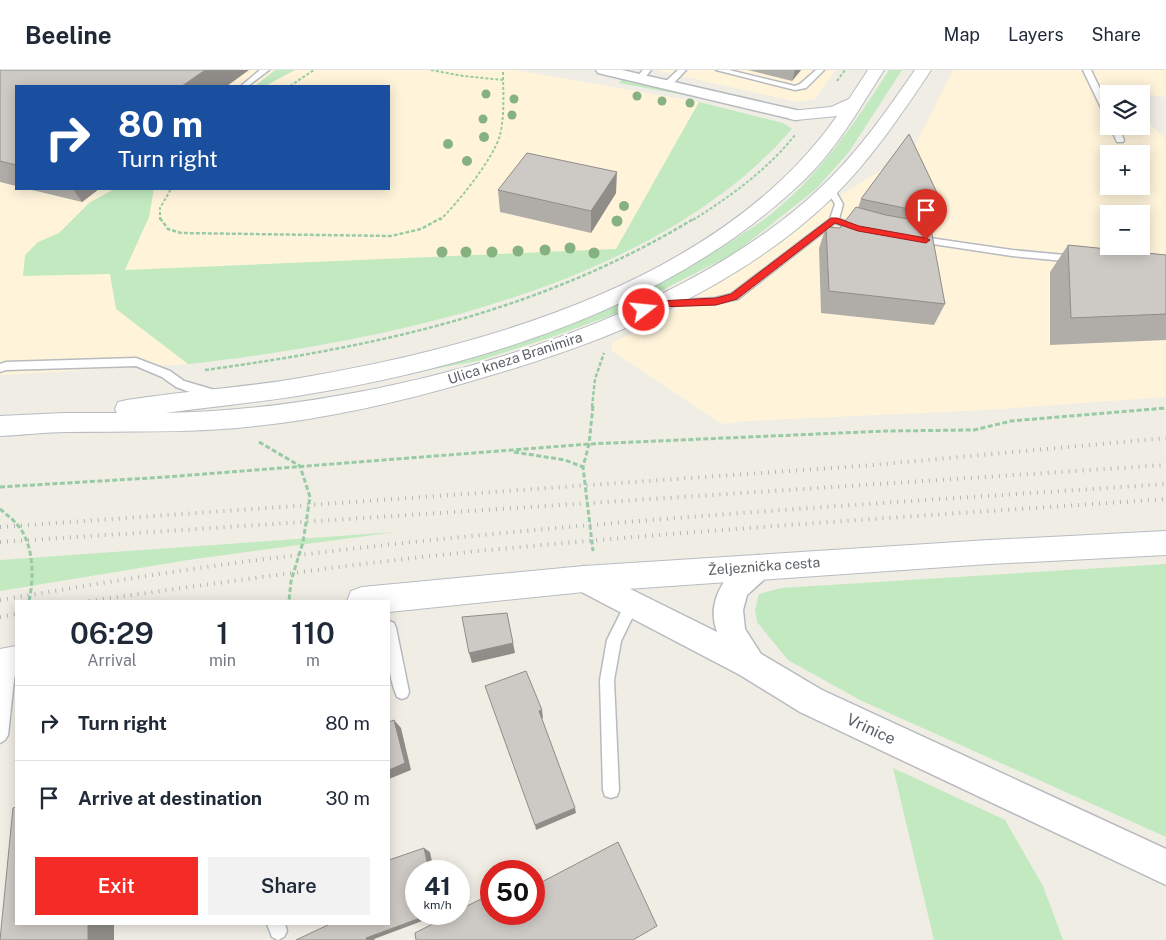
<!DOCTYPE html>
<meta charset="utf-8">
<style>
body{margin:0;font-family:"Public Sans",sans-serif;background:#f2f2f3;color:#1f2937;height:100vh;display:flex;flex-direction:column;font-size:19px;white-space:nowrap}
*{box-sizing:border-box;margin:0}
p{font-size:16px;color:#747a83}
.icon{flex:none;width:28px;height:28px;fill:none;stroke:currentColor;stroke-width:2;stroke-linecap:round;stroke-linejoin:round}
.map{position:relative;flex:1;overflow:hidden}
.sheet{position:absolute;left:15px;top:530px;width:375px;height:325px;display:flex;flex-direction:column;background:#fff;border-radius:0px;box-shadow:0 2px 12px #0003}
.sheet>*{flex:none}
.hud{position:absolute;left:15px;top:15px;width:375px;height:105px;border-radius:0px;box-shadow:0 2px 12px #0003;background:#1a4fa0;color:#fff;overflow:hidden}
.buttons{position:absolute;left:1100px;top:15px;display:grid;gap:10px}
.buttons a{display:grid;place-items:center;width:50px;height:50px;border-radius:0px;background:#fff;box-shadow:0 2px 12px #0003;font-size:25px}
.speed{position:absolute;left:405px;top:790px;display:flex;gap:10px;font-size:25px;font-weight:700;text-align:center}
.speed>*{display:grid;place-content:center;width:65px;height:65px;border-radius:50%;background:#fff;box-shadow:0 2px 12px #0003;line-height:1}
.speed small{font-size:12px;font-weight:400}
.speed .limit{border:8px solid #d22;background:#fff;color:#111}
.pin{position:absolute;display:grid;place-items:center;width:42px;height:42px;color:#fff;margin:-51px -21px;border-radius:50% 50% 50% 0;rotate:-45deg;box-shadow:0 0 5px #0007}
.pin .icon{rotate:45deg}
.me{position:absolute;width:55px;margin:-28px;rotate:74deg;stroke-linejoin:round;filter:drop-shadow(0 0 4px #0008)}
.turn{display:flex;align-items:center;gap:18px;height:105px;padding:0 20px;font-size:22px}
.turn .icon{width:65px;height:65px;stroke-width:2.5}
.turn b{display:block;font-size:35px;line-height:42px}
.eta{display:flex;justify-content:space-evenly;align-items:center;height:85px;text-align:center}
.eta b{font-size:30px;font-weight:600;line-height:35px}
.action{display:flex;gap:10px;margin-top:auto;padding:10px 20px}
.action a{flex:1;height:58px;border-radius:0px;background:#f42b27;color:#fff;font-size:20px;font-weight:600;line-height:58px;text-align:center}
.action a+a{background:#f2f2f3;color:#1f2937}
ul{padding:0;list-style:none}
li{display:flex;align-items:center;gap:15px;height:75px;padding:0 20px;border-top:1px solid #e0e1e3}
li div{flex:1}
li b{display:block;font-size:19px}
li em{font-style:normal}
header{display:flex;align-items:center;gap:30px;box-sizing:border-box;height:70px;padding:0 25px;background:#fff;border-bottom:1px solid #e0e1e3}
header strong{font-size:24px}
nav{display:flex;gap:28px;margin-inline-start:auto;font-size:18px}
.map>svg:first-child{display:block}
.commercial{fill:#fff4da;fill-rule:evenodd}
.green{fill:#c2e9c0}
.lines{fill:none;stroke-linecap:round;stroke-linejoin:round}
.lane-casing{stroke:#b7bbbf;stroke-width:3}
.street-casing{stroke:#b7bbbf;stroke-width:3}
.secondary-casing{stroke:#b8bcc1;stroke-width:2}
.path-far2{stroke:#98cba4;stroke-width:2;stroke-dasharray:3 2;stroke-linecap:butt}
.path-far1{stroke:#98cba4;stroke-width:2.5;stroke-dasharray:4 2;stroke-linecap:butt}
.path{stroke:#98cba4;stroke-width:3;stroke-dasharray:5 2.5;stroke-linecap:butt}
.lane{fill:#fff;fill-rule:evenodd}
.street{fill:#fff;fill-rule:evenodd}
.secondary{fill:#fff;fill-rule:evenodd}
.rail{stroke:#b4b5b6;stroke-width:4;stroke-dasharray:1 6;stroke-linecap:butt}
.tree{fill:#86b281}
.wall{fill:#b0ada9}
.shaded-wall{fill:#908d89}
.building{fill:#cdc9c4;stroke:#908d89}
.route{fill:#f42b27;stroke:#9f1c19}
.labels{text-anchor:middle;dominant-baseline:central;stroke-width:4.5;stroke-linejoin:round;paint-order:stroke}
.street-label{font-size:14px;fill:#5c6166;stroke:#fff}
.near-street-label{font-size:16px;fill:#5c6166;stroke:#fff}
</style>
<header>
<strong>Beeline</strong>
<nav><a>Map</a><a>Layers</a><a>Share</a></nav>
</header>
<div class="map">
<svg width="1166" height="870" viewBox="0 0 1166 870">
<rect width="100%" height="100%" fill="#f0ede5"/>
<!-- commercial -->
<g class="commercial">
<path d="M 0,0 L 516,0 L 699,32 L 616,179 L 428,189 L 159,271 L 188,294 L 0,305 ZM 16,16 L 389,16 L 389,119 L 16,119 Z"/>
<polygon points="655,0 836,0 815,29 798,32"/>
<path d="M 953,0 L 1166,0 L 1166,27 L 1113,20 L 1116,24 L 1109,24 L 1109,56 L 1141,56 L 1141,46 L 1166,69 L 1166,327 L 986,340 L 746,351 L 722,354 L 611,280 L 613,272 L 647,257 L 755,190 L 784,170 L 829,133 L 913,80 ZM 1109,84 L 1141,84 L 1141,116 L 1109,116 ZM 1109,144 L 1141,144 L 1141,176 L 1109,176 Z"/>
</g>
<!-- green -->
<g class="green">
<polygon points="275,0 295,0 265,16 255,16"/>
<path d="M 889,0 L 902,0 L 849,82 L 816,119 L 735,183 L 615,244 L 546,269 L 478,291 L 422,301 C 528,269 634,234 728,173 C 741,165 754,157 766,148 C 817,109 855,53 889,0 Z"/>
<polygon points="623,8 736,35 747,39 705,29 619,13"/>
<path d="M 699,32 L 783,53 L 792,59 C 655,217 387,272 188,294 L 116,239 L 110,204 L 23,206 L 25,185 L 38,172 L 59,163 L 89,133 L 114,119 L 154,119 L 149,147 L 125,200 L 616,179 Z"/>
<polygon points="396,462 188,490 0,521 0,490"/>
<polygon points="1166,494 1166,767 860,630 788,590 757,552 755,540 759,524 781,518"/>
<polygon points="893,698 1005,750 1043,816 1063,870 934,870"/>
</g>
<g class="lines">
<!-- lane casing -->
<g class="lane-casing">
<g id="lane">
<polygon points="260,0 269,0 248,16 241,16"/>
<polygon points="643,0 651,0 643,10 637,10 636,8"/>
<polygon points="678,0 686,0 671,16 665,16 665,12"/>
<polygon points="716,0 729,0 795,16 800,14 816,0 824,0 806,18 795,20"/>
<polygon points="1083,0 1091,0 1109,38 1109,48 1105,46"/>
<polygon points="1110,56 1118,56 1124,70 1123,72 1117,72"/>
<polygon points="830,116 833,117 843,134 839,149 863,157 863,161 857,161 835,153 738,229 715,234 659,236 659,232 663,231 715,228 731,224 830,149 835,134 826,119"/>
<polygon points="916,166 1012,180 1075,186 1080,189 1075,192 1012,186 913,171 911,169"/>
<polygon points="136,288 170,301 184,311 218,321 220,324 214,328 198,325 176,317 162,307 136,296 6,300 0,302 0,294 6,292"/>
<polygon points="632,528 637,530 639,534 621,571 614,610 619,720 617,726 611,728 605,726 603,720 600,610 607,570 627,530"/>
<path d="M 389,551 L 394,553 L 396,558 L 409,622 L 407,627 L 402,629 L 397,627 C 387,604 387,576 389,551 Z"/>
<polygon points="9,585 14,587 16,592 8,665 5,670 0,673 0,606 4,587"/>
<polygon points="267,854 285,854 287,861 284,867 278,870 272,867"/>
</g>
</g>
<!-- street casing -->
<g class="street-casing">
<g id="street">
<polygon points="596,0 622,0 796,40 802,42 804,45 802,48 796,50 598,3"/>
<path d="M 758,485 L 768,488 L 772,497 L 768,506 L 747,525 L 743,540 L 745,559 L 761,584 L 822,620 L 1166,779 L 1166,815 L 800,642 L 740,605 L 574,518 L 570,509 L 574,500 L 584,496 L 717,562 C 705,530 728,496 758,485 Z"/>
</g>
</g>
<!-- secondary casing -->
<g class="secondary-casing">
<g id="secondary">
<path d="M 868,0 L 884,0 C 859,39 835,82 800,114 C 666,240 475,297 297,326 C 253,333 209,337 165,343 C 369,340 666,262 818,120 C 856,85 886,42 915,0 L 931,0 C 901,45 870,91 831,129 C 732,224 598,275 468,312 C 393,334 315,351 237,358 C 180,363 125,361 68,362 C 45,362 23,365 0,366 L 0,346 L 64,343 L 117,343 L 115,339 L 118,332 L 127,330 C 184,321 242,318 300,308 C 488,276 722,210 837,46 L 796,50 L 790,49 L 788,45 L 790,41 L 831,37 L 849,29 Z"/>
<polygon points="1166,461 1166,485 989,494 584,522 389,542 389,531 347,531 351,521 362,517 584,496 989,470"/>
<polygon points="16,576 16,606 0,609 0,579"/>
</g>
</g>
<!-- path-far2 -->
<g class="path-far2">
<polyline points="431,0 463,6 503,10"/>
<polyline points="837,11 845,0"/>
<polyline points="290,16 314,0"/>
<polyline points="160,150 160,138 171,119"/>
<path d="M 440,150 C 457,134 494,88 500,65 C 505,44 503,22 503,0"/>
<path d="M 693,150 C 731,126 767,100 795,65"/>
</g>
<!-- path-far1 -->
<g class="path-far1">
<polyline points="160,148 168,159 181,163 391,166 421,159 441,148"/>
<path d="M 205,300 C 380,276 542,241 695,148"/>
<polyline points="592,337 595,309 604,283"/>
</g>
<!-- path -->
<g class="path">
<polyline points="593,336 589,374 583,397 593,481"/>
<polyline points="259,372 300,396 310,427 303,472 291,511 289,531"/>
<polyline points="514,382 565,390 583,397"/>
<polyline points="0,417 166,407 589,374 886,361 974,360 1011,351 1166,338"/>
<path d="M 0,439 C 7,445 15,451 20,458 C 34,478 34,508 29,531"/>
</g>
<!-- lane -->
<use href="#lane" class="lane"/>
<!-- street -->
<use href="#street" class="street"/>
<!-- secondary -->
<use href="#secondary" class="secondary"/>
<!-- rail -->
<g class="rail">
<polyline points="0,457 873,395 1166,368"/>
<polyline points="0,472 1166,395"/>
<path d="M 0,530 C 97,514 194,497 291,486 C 582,450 874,434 1166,414"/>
<path d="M 89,531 C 233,511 376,490 521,477 C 735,457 951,444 1166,429"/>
<polyline points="0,547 16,544"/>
</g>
</g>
<!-- trees -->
<g class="tree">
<circle cx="486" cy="24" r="4.5"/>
<circle cx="637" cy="26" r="4.5"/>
<circle cx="514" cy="29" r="4.5"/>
<circle cx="662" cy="31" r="4.5"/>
<circle cx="690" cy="33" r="4.5"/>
<circle cx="512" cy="45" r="4.5"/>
<circle cx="483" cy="49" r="4.5"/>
<circle cx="484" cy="67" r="5"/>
<circle cx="448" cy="74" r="5"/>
<circle cx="467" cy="91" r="5"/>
<circle cx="624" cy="136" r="5"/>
<circle cx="617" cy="151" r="5.5"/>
<circle cx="570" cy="178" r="5.5"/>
<circle cx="545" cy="180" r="5.5"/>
<circle cx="518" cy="181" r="5.5"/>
<circle cx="442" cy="182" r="5.5"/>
<circle cx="466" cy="182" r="5.5"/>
<circle cx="492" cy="182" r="5.5"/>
<circle cx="594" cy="183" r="5.5"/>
</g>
<!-- wall -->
<g class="wall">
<polygon points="0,0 16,16 16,116 0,112"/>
<polygon points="748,0 801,0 792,11"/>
<polygon points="909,64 940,129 930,150 925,150 924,152 945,234 934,255 821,243 819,178 826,157 840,158 858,138 861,129"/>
<polygon points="28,119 99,119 82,132"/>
<polygon points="498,120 616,123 591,163 500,142"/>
<polygon points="1068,175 1166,185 1166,270 1050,275 1050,202"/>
</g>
<!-- shaded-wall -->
<g class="shaded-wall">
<polygon points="205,0 249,0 227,16 182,16"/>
<polygon points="795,0 801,0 792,11"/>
<polygon points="617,102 616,123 591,163 591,141"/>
<polygon points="73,119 99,119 82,132"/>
<polygon points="507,543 515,583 472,593 469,583"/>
<polygon points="542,640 543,648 540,650 539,641"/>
<polygon points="394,650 401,658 411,700 389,709 389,700"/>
<polygon points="575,738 576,743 536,760 535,755"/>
<polygon points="424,778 430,782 434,801 429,801"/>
<polygon points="431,844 441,844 374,869 375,870 367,870 366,868"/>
<rect x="88" y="854" width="26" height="16"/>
</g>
<!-- building -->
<g class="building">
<polygon points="0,0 205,0 182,16 16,16 16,95 0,91"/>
<polygon points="909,64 940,129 925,127 928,143 861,129"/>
<polygon points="527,83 617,102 591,141 498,120"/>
<polygon points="856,137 886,145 930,153 945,234 829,221 826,157 840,158"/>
<polygon points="1068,175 1166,185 1166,244 1071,248"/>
<polygon points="507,543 513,573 469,583 462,547"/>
<polygon points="526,601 542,640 539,641 575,738 535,755 485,616"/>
<polygon points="394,650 405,693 389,700 389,652"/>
<polygon points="16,737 16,854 88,854 88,870 0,870 13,738"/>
<polygon points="618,772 657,856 633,870 416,870 415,863 452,844 459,844 459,840 491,824 491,844 534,844 534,804 538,814"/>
<polygon points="424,778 429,801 416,801 416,844 431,844 366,868 367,870 296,870 330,854 389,854 389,790"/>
</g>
<!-- route -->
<polygon class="route" points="831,148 837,148 859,156 926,168 930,170 926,173 858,161 835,153 737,229 716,235 659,237 644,243 639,240 658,231 716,228 731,224"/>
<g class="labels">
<!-- street labels -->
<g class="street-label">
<text transform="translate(515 288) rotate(-18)">Ulica kneza Branimira</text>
<text transform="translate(764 496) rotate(-4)">Željeznička cesta</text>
</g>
<!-- near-street labels -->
<g class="near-street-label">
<text transform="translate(871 659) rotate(25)">Vrinice</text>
</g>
</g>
</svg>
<div class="buttons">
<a><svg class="icon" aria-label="layers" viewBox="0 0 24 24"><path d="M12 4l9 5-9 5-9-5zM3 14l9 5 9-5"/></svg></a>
<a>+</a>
<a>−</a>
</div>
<div class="speed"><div>41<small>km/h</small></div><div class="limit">50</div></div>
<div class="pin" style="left:926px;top:170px;background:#d93025"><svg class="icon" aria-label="arrive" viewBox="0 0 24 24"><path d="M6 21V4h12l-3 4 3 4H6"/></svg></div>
<svg class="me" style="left:644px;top:240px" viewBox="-20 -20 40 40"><circle r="17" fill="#f42b27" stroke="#fff" stroke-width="3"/><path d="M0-11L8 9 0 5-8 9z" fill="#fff"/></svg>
<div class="hud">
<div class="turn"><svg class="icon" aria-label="right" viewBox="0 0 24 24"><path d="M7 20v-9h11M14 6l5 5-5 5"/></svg><div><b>80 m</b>Turn right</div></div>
</div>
<section class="sheet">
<div class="eta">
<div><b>06:29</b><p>Arrival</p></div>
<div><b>1</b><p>min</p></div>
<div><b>110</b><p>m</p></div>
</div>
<ul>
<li><svg class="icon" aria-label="right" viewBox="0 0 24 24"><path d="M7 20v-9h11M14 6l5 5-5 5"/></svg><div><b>Turn right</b></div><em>80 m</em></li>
<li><svg class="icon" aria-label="arrive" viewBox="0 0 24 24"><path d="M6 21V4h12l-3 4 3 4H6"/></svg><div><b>Arrive at destination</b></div><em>30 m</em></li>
</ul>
<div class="action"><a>Exit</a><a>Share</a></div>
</section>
</div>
